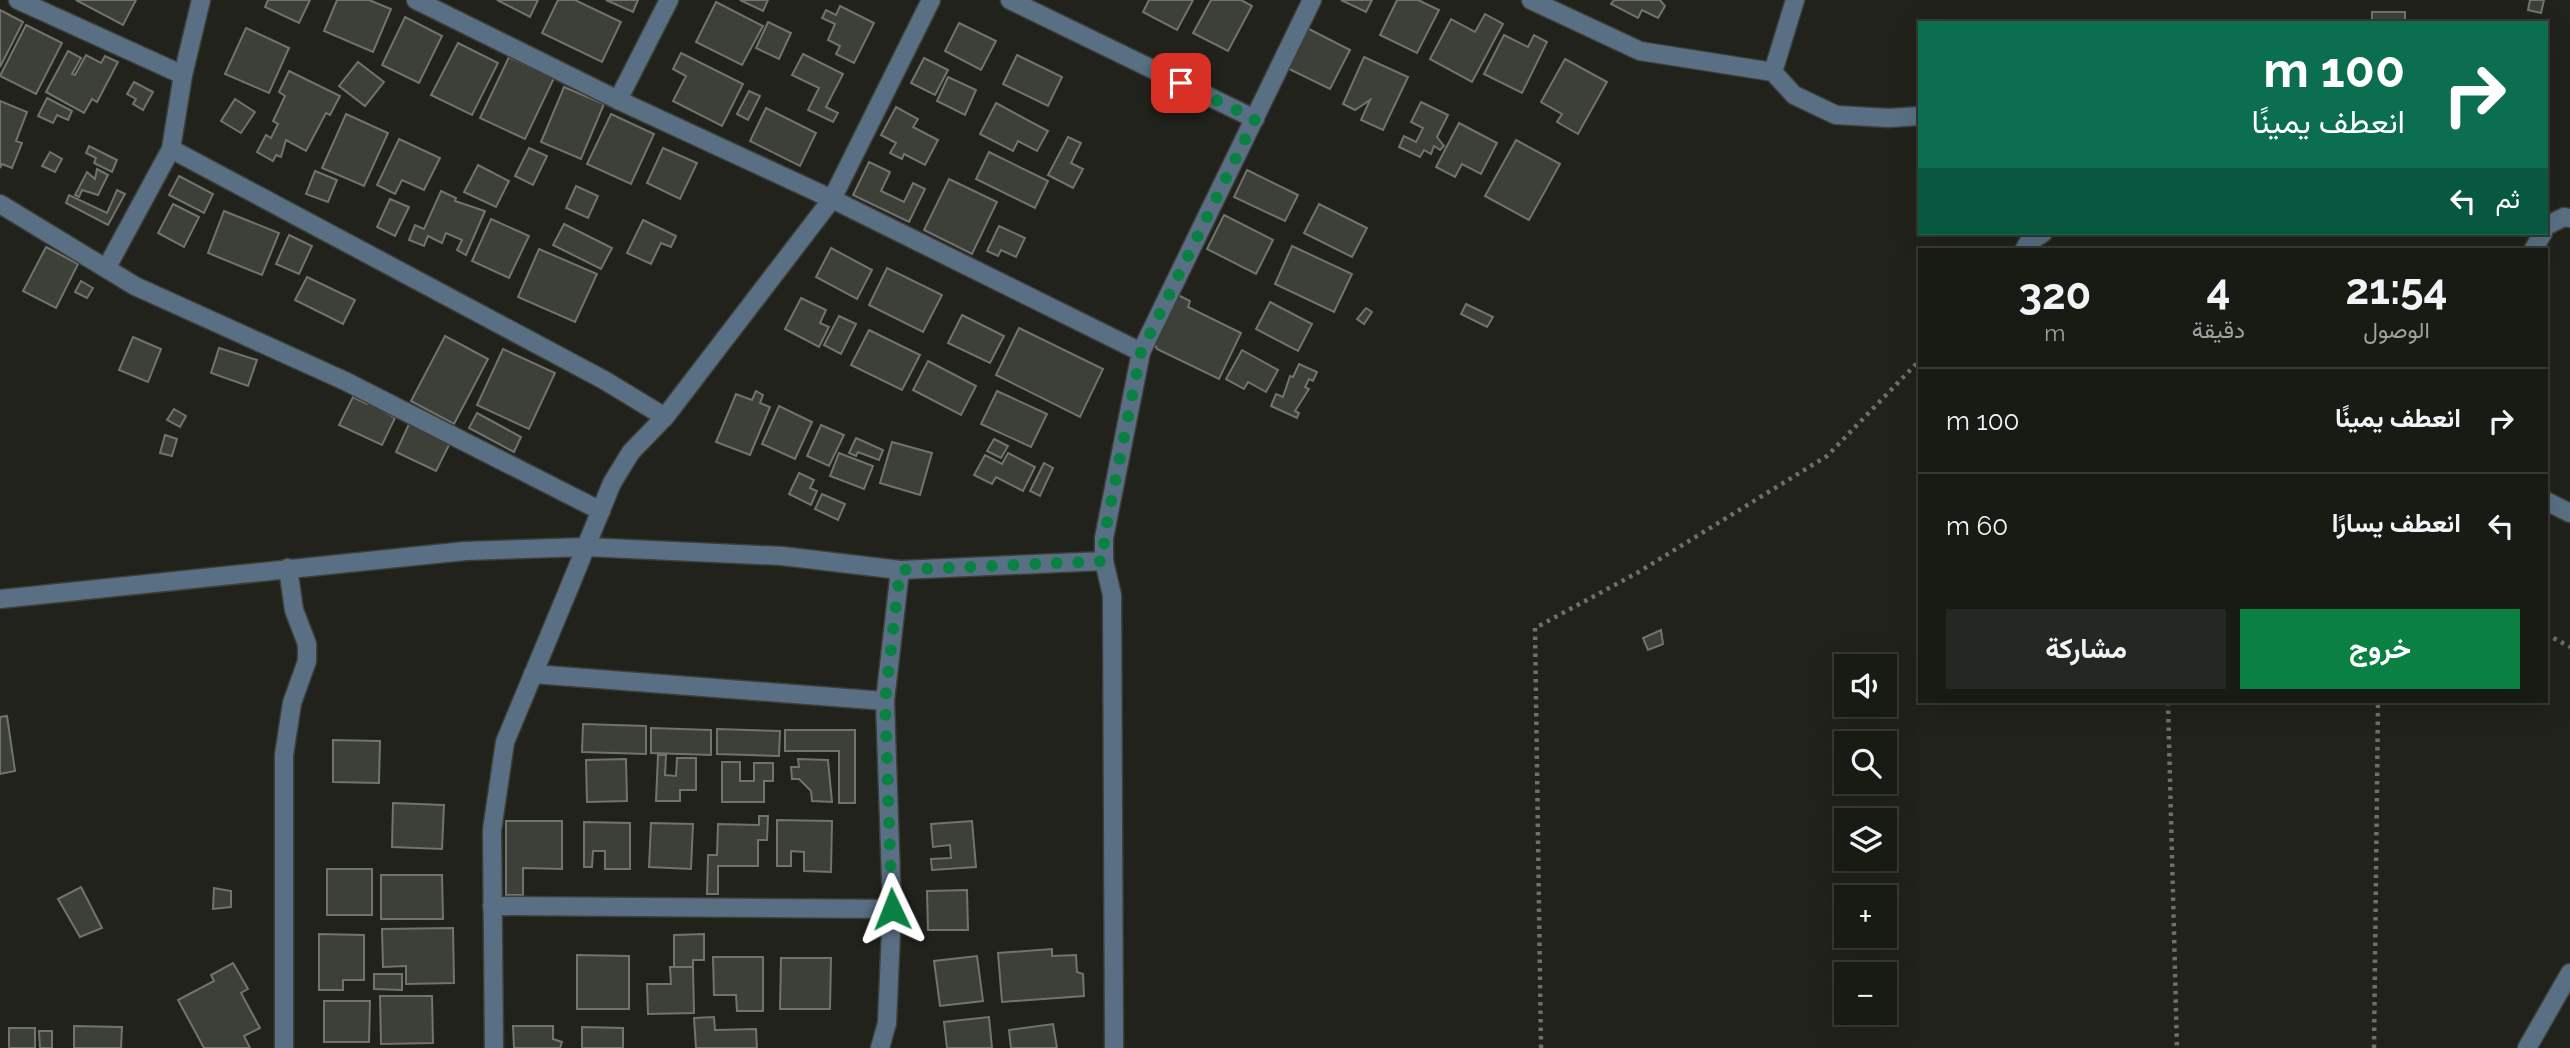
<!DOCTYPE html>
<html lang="ar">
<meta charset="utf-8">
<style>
body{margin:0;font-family:Raleway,Vazirmatn,sans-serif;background:#252722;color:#f1f3f6;direction:rtl;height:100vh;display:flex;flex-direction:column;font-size:26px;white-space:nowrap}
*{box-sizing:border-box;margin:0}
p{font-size:23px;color:#9fa1a0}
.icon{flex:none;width:38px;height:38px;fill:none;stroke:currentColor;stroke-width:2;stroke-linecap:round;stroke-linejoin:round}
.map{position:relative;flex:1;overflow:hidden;direction:ltr}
.drawer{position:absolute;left:1918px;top:248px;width:630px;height:455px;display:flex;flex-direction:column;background:#181a14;border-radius:0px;box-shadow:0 7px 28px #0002,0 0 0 2px #363834;direction:rtl}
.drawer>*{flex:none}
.hud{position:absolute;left:1918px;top:21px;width:630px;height:214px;border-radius:0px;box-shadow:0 7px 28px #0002,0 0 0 2px #363834;direction:rtl;background:#0b6e4f;color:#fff;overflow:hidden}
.tools{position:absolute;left:1834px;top:654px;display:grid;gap:14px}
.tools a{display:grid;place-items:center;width:63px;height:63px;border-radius:0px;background:#181a14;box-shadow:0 7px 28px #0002,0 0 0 2px #363834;font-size:35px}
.pin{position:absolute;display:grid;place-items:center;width:60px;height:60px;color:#fff;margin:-30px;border-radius:14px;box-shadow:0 4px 10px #0006}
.me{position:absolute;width:77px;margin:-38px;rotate:358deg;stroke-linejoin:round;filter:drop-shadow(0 0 5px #0008)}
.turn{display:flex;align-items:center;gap:24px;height:147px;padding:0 28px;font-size:32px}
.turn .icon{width:91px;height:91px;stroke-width:2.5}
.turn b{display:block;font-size:49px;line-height:60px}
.then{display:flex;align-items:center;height:66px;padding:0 28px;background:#0003;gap:14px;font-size:26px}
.eta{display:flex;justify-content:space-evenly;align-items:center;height:119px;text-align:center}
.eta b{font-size:42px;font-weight:700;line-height:49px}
.primary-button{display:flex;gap:14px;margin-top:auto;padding:14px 28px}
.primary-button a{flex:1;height:80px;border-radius:0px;background:#0b8043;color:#fff;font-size:28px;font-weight:700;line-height:80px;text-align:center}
.primary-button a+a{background:#252722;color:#f1f3f6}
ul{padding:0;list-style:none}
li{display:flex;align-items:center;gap:21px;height:105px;padding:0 28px;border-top:2px solid #363834}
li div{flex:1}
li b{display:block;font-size:26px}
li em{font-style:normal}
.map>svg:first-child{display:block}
.building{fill:#3d4038;stroke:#71746c;stroke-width:2}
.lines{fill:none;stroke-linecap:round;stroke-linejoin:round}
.minor-casing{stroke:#3d3f38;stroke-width:21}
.path{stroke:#6e7069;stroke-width:4.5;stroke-dasharray:3.5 5;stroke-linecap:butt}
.minor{stroke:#597084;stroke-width:18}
.route{stroke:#0b8043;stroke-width:12;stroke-dasharray:0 21.6}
</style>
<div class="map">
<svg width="2570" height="1048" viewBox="0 0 2570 1048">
<rect width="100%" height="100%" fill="#20221b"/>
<!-- building -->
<g class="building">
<polygon points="76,0 136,0 123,25"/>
<polygon points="268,0 310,0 299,23 265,7"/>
<polygon points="337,0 369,0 391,9 373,52 324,31"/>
<polygon points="497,0 538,0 530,17"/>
<polygon points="558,0 575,0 621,22 602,62 542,33"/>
<polygon points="606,0 638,0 633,12"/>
<polygon points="740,0 768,0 763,11"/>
<polygon points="1149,0 1193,0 1177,30 1143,12"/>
<polygon points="1211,0 1241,0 1252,6 1228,51 1193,33"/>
<polygon points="1341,0 1372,0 1366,12"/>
<polygon points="1397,0 1418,0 1439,10 1417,53 1380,35"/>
<polygon points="1614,0 1660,0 1665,6 1658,18 1642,10 1638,18 1611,4"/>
<polygon points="2530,0 2544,0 2541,13 2528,10"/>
<polygon points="716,2 763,26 742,65 696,42"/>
<polygon points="840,6 874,23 854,63 836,54 840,46 828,40 835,24 822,18 826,10 836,15"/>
<polygon points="0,10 23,22 0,67"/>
<rect x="2372" y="12" width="33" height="11"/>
<polygon points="1485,14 1503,24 1472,82 1430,59 1451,19 1475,32"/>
<polygon points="405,17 442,36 419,83 382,65"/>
<polygon points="768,22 791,33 779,59 756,48"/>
<polygon points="959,23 996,41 981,70 945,51"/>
<polygon points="26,25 62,43 36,94 0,76"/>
<polygon points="246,28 289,48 269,93 225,74"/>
<polygon points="1307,28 1350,50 1330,89 1287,68"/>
<polygon points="1504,35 1528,47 1534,35 1547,42 1522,93 1484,74"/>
<polygon points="458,43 498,63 472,115 431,95"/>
<polygon points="68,51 81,58 72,74 75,75 86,55 101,63 105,56 118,62 97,102 92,99 84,113 46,92"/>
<polygon points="681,53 743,84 722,126 673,101 686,76 673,69"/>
<polygon points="803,54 843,74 826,107 838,113 833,122 808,110 819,88 792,75"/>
<polygon points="1017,55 1062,77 1048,106 1003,84"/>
<polygon points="509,57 554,78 525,139 480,118"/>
<polygon points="1364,57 1408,77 1383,130 1361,120 1370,100 1355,110 1343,104"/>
<polygon points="924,58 948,70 935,95 911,83"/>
<polygon points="1565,59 1607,82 1578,134 1557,122 1562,114 1541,102"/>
<polygon points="358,62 384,82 365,106 339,86"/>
<polygon points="289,71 340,96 330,115 326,113 306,151 286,140 281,157 276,155 273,161 257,152 266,135 271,138 278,124 273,121 285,96 279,92"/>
<polygon points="948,77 976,90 965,115 937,101"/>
<polygon points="134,82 153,92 143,110 133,104 136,99 127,94"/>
<polygon points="564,87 604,104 581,159 541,142"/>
<polygon points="749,91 760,96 748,120 737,114"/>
<polygon points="47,98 72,111 68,120 57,115 53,123 38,116"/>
<polygon points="235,99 255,112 241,133 221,121"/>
<polygon points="0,101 27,112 16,141 22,143 12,168 2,164 0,168"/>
<polygon points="1421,102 1448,115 1437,137 1444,146 1440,150 1434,146 1431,154 1424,150 1420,157 1399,147 1404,136 1416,142 1423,128 1411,122"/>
<polygon points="996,103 1048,131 1037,151 1018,141 1013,151 980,134"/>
<polygon points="896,107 918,119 913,127 938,140 925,165 904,154 902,159 890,153 896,143 881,135"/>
<polygon points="766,108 816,133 800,166 750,141"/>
<polygon points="346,114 388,133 364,186 322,168"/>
<polygon points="611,114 654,134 631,184 587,164"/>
<polygon points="1459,123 1497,143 1481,174 1462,164 1455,177 1436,167"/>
<polygon points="1068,137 1081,143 1071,163 1083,169 1073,188 1048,175"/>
<polygon points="399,139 440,158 424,190 402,180 395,194 377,185"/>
<polygon points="1516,140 1560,164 1529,220 1485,196"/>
<polygon points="89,146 117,160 112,172 94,163 96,158 86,153"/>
<polygon points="529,148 547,156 533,185 515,176"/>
<polygon points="663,148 697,163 680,199 647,183"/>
<polygon points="50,152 62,159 55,172 42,166"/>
<polygon points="989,152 1048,181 1035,208 976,179"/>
<polygon points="869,162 890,172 881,191 904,202 913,183 925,189 909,222 853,195"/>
<polygon points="478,165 509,181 496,207 464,192"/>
<polygon points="97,169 108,175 98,195 82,190 79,197 75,195 87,172 95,179"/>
<polygon points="1247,170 1298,195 1285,221 1234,197"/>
<polygon points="315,171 337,180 328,202 306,194"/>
<polygon points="179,176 213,194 204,213 169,195"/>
<polygon points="949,179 997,202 972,254 924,230"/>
<polygon points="576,186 598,196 588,218 566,208"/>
<polygon points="117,190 125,194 108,225 66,203 69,195 107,213"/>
<polygon points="441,191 456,198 455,201 485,211 466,255 457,250 462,240 446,233 442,243 428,236 424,246 409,240 415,225 424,229"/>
<polygon points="390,199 409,207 395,236 377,227"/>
<polygon points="173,204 199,217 184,247 158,233"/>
<polygon points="1319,204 1367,228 1352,257 1304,233"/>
<polygon points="224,211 279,233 262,275 208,253"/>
<polygon points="1224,215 1273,240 1256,274 1207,249"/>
<polygon points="491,219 529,236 509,278 472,261"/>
<polygon points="643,220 676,236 671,247 661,243 651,264 627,253"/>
<polygon points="564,224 612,248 601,269 553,245"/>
<polygon points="999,226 1025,238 1016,257 1001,250 998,256 987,251"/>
<polygon points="289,235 312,246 299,274 276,264"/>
<polygon points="1292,246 1352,274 1334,312 1275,284"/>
<polygon points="46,247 78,264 56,308 23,291"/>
<polygon points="831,248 872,270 857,299 816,277"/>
<polygon points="539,249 597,274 575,322 518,297"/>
<polygon points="887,268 942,295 923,332 869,305"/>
<polygon points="307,277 355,300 343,324 295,300"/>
<polygon points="81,281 93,288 87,298 75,292"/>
<polygon points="1174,293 1190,301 1188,307 1241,333 1219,379 1157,349 1152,339"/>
<polygon points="801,298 826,310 820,323 829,327 819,347 785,329"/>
<polygon points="1270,302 1312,324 1298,351 1256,329"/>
<polygon points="1466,304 1493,317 1487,327 1461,314"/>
<polygon points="1366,308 1372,312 1364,324 1357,319"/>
<polygon points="962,315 1004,336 990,363 948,343"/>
<polygon points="839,316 856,324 841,354 824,345"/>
<polygon points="1019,328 1103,369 1080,417 996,375"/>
<polygon points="869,330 920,355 902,390 851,365"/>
<polygon points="445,336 488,359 454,424 411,401"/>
<polygon points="133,337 161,349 148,382 119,370"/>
<polygon points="219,348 257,360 248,386 211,373"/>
<polygon points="503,349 555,373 529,429 477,405"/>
<polygon points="1242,350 1278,370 1266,392 1248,382 1244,389 1226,379"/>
<polygon points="928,361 976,386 961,415 913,390"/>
<polygon points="1299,364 1317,372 1313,381 1309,379 1305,387 1309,389 1295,411 1299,413 1297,418 1271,406 1276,394 1283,397 1290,376 1293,377"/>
<polygon points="756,391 763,395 760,403 770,407 750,455 716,442 736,394 752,400"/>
<polygon points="997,391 1047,414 1031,447 981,424"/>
<polygon points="353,397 367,404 368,402 395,418 382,445 339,425"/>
<polygon points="779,406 812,422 795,459 762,444"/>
<polygon points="174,409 186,416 180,427 167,420"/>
<polygon points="477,413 521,437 514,452 469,428"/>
<polygon points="409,424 451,441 436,471 396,452"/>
<polygon points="821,425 844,435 829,466 807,456"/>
<polygon points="165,435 177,439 172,456 160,453"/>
<polygon points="856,438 883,450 879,460 858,452 856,456 849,453"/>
<polygon points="994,439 1008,446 1001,458 987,451"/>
<polygon points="892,442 932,453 920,495 880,483"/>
<polygon points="839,453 873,466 864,489 830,476"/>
<polygon points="1008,453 1035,467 1023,491 996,477 992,484 974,475 985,455 1002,464"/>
<polygon points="1044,463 1053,468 1040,496 1030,491"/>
<polygon points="799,473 814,480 810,488 817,491 811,505 789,494"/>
<polygon points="822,494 845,504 838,520 815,509"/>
<polygon points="1661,630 1663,644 1648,650 1643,638"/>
<polygon points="7,716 15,771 0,774 0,717"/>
<polygon points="583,724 646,726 646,754 582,752"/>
<polygon points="651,728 711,730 711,755 651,753"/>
<polygon points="717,729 780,731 779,756 717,754"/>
<polygon points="785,730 855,730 855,803 839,803 839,751 785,751"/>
<polygon points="333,740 380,741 379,783 333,782"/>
<polygon points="658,755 666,755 665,775 676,776 677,758 696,758 696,790 680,790 680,801 656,801"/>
<polygon points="626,759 627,801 587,802 586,760"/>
<polygon points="798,759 828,760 832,802 812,801 811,791 799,779 792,779 791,767 799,767"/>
<polygon points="722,762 740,762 740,781 754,781 754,763 773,763 773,781 764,781 764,802 722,802"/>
<polygon points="393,803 444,805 442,849 392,847"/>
<polygon points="759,816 768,816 767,840 758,840 758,866 718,866 718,894 707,894 708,855 717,855 718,824 759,825"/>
<polygon points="777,820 832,821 831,872 804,871 804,852 791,851 791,866 777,866"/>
<polygon points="506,821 562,821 562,869 523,868 523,895 506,895"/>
<polygon points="972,821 976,867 932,870 931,859 951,858 950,845 933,847 931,824"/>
<polygon points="584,822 630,823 630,869 605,869 605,851 593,851 592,867 584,867"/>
<polygon points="651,823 693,824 691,869 649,867"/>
<rect x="327" y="869" width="45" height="46"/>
<polygon points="381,875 442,875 443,919 381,919"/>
<polygon points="81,887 102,928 80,937 58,899"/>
<polygon points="214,888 231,891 231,907 213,909"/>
<polygon points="967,890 968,930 928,930 927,891"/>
<polygon points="453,928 454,983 406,984 406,966 383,967 382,929"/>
<polygon points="319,934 364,935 364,980 343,980 343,990 319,990"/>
<polygon points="704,934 704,960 693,960 693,967 674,967 674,935"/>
<polygon points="1052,949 1052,956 1076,955 1077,972 1083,974 1084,996 1002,1002 998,953"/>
<polygon points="577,955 629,956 629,1009 577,1009"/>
<polygon points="977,956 983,1001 940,1006 934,961"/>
<polygon points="713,957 763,957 763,1011 737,1011 736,995 714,995"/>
<polygon points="781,958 831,958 830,1009 780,1009"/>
<polygon points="233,963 248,989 241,993 260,1028 244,1036 250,1048 204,1048 178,1000 214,981 211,975"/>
<polygon points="670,967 693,967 694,1013 648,1014 647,984 671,984"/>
<polygon points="374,974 402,974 402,990 374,989"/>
<polygon points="380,996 432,996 433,1043 381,1044"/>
<polygon points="324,1001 370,1001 369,1042 324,1042"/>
<polygon points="714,1017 715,1030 756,1029 757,1048 696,1048 694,1018"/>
<polygon points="989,1017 992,1048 947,1048 944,1022"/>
<polygon points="1053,1024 1057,1048 1011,1048 1009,1030"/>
<polygon points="74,1026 122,1027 121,1048 74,1048"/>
<polygon points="513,1026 553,1026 553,1039 562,1042 560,1048 514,1048"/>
<polygon points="582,1027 623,1028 623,1048 582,1048"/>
<rect x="9" y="1028" width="26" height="20"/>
<polygon points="39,1031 52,1031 52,1048 40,1048"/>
</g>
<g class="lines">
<!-- minor casing -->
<g class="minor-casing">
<g id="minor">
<polyline points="18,0 183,75"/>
<polyline points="416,0 618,100 832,199 1141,352"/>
<polyline points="1010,0 1255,119"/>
<polyline points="1531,0 1640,51 1773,72 1794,95 1836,115 1889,118 1920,116"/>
<polyline points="1773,72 1795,0"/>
<polyline points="618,100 669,0"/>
<polyline points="171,149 604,380 665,417"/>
<polyline points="0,204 135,286 345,381 601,511"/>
<polyline points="2546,226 2564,217 2570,218"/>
<polyline points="2024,250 2028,243 2043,233"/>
<polyline points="2533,250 2543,233"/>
<polyline points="107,267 171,149 183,75 201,0"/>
<polyline points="2546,501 2570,513"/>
<polyline points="1104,561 1112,595 1114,1048"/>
<polyline points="0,599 465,551 586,547 782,556 900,570 1104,561 1104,538 1141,352 1312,0"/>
<polyline points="533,674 885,701"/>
<polyline points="492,906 892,909"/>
<polyline points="284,1048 284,755 292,703 307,661 307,644 294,610 288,568"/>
<polyline points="494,1048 492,830 505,742 567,593 612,483 631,452 665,417 832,199 931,0"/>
<polyline points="880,1048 887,1023 892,909 885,701 900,570"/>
<polyline points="2527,1048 2570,973"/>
</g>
</g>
<!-- path -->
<g class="path">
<polyline points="2546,634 2570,647"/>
<polyline points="2168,702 2177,1048"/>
<polyline points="1541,1048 1535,628 1637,573 1827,456 1920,360"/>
<polyline points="2374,1048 2378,702"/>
</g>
<!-- minor -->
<use href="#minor" class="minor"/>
</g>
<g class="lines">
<!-- route -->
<polyline class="route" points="892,909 885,701 900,570 1104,561 1104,538 1141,352 1255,119 1181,83"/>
</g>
</svg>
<div class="tools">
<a><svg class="icon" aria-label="sound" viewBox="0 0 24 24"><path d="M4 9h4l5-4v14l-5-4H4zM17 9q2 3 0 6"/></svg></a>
<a><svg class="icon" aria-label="search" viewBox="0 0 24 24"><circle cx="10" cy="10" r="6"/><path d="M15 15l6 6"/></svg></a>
<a><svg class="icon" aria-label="layers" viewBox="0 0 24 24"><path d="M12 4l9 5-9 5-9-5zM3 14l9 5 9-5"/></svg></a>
<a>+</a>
<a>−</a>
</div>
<div class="pin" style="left:1181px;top:83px;background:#d93025"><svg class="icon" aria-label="arrive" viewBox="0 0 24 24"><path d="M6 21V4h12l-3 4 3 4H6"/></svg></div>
<svg class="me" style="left:892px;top:909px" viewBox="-20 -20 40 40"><path d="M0-17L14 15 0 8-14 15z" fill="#0b8043" stroke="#fff" stroke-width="4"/></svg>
<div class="hud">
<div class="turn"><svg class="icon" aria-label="right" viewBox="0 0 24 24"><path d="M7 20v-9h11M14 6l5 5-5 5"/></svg><div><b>100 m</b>انعطف يمينًا</div></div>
<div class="then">ثم<svg class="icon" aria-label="left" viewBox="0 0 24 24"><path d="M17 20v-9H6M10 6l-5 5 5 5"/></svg></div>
</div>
<section class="drawer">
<div class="eta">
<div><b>21:54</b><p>الوصول</p></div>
<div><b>4</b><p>دقيقة</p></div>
<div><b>320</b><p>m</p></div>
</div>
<ul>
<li><svg class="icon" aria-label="right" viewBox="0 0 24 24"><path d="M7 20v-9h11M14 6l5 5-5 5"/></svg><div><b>انعطف يمينًا</b></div><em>100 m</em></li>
<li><svg class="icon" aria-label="left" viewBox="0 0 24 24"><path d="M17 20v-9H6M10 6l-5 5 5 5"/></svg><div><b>انعطف يسارًا</b></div><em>60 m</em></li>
</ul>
<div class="primary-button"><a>خروج</a><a>مشاركة</a></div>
</section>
</div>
